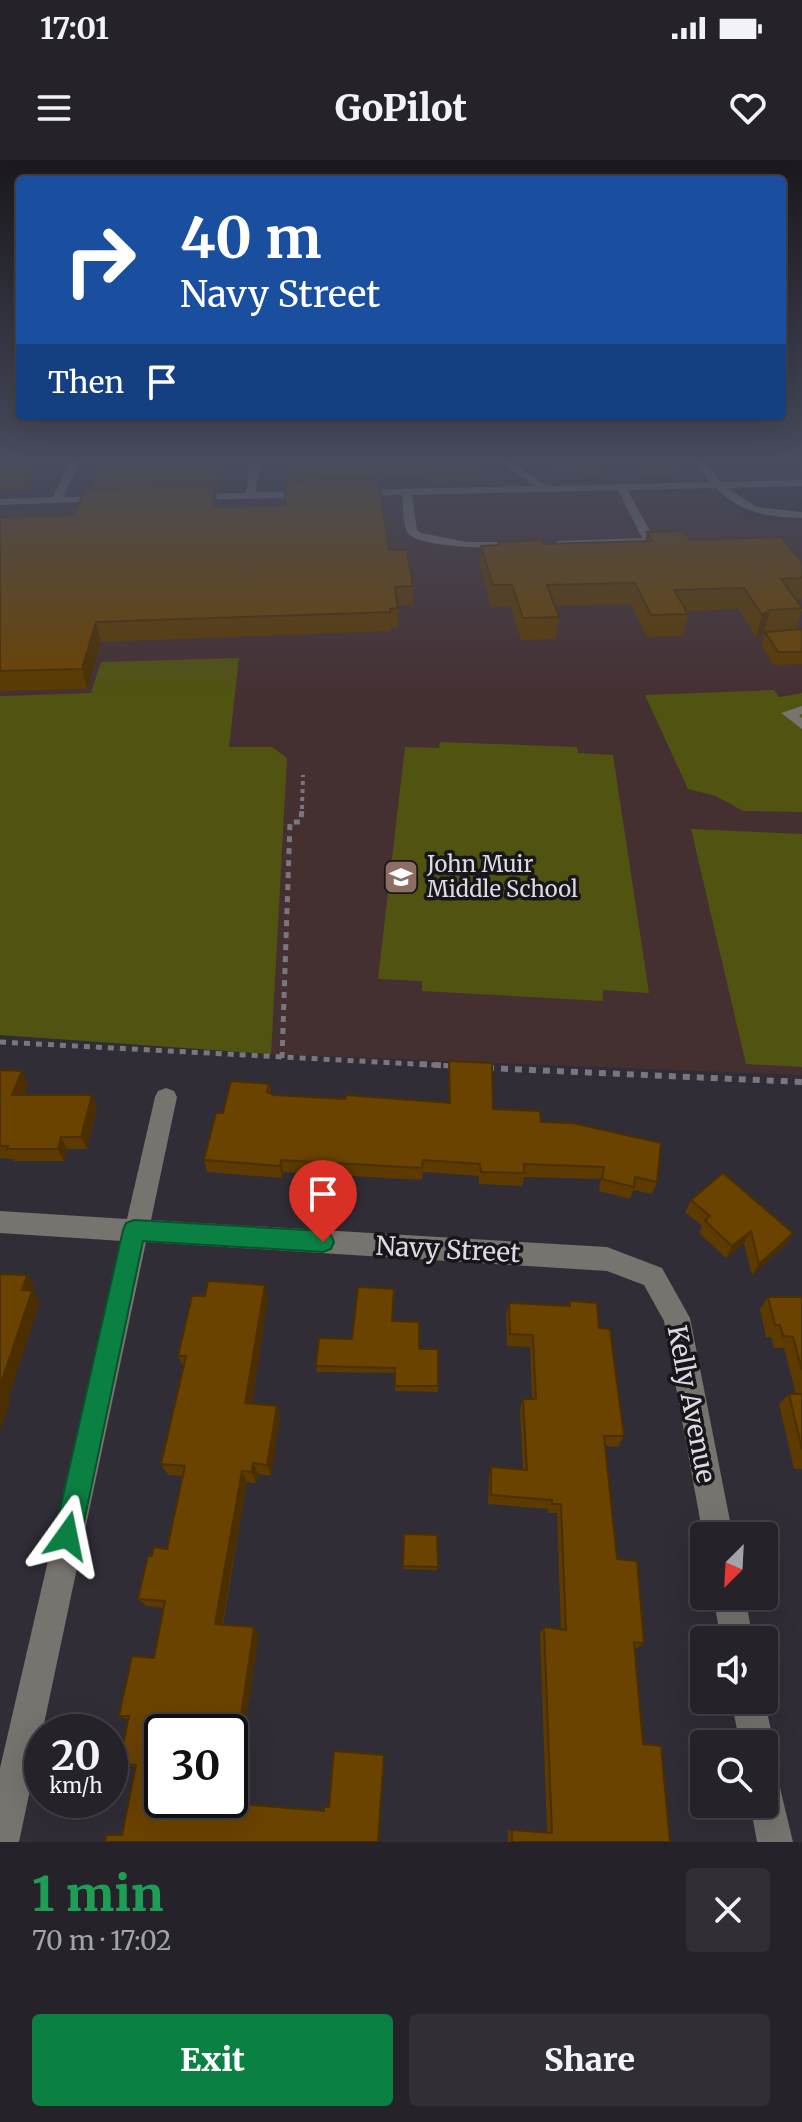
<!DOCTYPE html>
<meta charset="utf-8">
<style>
body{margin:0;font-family:Merriweather,serif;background:#312f35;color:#f1f3f6;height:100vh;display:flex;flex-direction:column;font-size:30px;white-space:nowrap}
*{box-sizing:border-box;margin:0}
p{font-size:26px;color:#a3a4a8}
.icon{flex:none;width:44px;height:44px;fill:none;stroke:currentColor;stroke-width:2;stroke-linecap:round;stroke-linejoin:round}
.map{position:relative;height:1682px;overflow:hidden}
.drawer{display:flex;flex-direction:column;background:#252229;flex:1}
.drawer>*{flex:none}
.guide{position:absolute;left:16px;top:16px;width:770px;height:244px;border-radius:8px;box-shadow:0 8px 32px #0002,0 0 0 2px #423f46;background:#1a4fa0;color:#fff;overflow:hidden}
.needle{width:52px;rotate:204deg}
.controls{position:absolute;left:690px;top:1362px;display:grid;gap:16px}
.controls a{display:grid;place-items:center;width:88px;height:88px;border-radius:8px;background:#252229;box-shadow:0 8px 32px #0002,0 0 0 2px #423f46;font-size:40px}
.speed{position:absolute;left:24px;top:1554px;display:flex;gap:16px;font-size:40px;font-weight:700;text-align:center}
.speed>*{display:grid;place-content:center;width:104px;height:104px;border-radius:50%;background:#252229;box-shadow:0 8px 32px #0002,0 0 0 2px #423f46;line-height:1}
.speed small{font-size:20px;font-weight:400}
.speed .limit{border:4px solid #111;border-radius:12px;background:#fff;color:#111}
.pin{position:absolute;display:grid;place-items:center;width:68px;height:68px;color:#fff;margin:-82px -34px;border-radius:50% 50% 50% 0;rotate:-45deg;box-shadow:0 0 8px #0007}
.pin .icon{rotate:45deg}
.me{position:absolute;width:88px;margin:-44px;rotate:12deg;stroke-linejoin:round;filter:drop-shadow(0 0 6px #0008)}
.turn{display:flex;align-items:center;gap:28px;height:168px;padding:0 32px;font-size:36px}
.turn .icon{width:104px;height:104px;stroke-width:2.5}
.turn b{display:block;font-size:56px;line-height:68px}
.then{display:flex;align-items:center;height:76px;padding:0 32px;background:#0003;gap:16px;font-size:30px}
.round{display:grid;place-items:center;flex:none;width:84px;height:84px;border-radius:8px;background:#312f35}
.overview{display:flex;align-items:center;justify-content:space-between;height:136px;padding:0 32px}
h1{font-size:48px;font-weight:800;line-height:60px;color:#1e9e55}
.primary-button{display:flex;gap:16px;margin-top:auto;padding:16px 32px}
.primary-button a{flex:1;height:92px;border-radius:8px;background:#0b8043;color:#fff;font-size:32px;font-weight:800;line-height:92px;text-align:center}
.primary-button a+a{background:#312f35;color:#f1f3f6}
.status{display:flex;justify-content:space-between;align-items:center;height:56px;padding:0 40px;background:#252229;direction:ltr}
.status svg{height:22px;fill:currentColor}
header{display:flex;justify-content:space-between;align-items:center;height:104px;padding:0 32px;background:#252229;font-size:36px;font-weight:800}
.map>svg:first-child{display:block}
.education{fill:#453031}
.green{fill:#515311}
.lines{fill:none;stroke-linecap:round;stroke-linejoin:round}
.path-far2{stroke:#7a767f;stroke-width:4;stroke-dasharray:4 4;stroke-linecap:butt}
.path-far1{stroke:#7a767f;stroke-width:5;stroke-dasharray:6 6;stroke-linecap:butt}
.path{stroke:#7a767f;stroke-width:6;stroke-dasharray:7 7;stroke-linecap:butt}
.minor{fill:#77736e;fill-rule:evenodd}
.wall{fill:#5c3a00}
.shaded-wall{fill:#4b2f00}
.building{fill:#6b4300;stroke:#4b2f00;stroke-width:2}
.route{fill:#0b8043;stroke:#07532c;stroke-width:2}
.labels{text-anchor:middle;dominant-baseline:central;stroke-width:7;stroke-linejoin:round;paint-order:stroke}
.poi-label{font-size:22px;fill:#dddae1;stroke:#18161b;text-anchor:start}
.near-street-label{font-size:26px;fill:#dddae1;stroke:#18161b}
</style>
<div class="status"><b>17:01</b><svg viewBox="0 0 49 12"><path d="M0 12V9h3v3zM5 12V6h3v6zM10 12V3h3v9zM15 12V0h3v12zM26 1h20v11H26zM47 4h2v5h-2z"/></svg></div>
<header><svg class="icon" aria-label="menu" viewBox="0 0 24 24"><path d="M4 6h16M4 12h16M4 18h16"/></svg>GoPilot<svg class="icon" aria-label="heart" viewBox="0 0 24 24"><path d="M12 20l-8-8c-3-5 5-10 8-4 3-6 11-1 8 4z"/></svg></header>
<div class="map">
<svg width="802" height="1682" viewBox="0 0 802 1682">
<rect width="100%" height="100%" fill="#312d37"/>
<!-- education -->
<polygon class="education" points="704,333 748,360 802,360 802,533 780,537 802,559 802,915 271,894 0,875 0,350"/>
<!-- green -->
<g class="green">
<polygon points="239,498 229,587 272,587 287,598 271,894 0,875 0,536 91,533 101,502"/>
<polygon points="774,530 779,537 802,533 802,652 743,651 716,636 688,629 645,535"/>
<polygon points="440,582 577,587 578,593 613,595 649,833 603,830 603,841 422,831 422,821 378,819 405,587 439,588"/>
<polygon points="691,669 802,674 802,907 746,904"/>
</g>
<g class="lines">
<!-- path-far2 -->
<polyline class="path-far2" points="302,649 303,615"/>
<!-- path-far1 -->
<g class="path-far1">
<polyline points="0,882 453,906"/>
<polyline points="282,898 290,662 301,662 302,647"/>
</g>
<!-- path -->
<g class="path">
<polyline points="420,904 453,906"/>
<polyline points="487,908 802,922"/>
</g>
<!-- minor -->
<g class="minor">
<polygon points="70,301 80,301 63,337 108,336 112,337 112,341 0,345 0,339 53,337"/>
<polygon points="250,301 260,301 256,332 312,331 317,334 312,337 192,340 187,337 192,334 246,333"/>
<path d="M 498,301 L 510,301 L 547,326 L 710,322 L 694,301 L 704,301 L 721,322 L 802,320 L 802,326 L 727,328 L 757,347 L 802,352 L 802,358 C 768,357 740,353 716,328 L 628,330 L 655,381 L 653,383 L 562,386 L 556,383 L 558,381 L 642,378 L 618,330 L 412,335 L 417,370 L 421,373 L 467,382 L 522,382 L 528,385 L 522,388 C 502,388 419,389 408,373 C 402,365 404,345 402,335 L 356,336 L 351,333 L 356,330 L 534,326 Z"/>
<polygon points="802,546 802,554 799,555 802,558 802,569 781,553"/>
<polygon points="166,928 174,931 177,937 151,1060 607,1087 662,1108 690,1158 733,1376 704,1376 704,1379 703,1376 664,1161 644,1125 607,1111 146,1082 19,1682 0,1682 0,1608 122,1081 0,1073 0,1051 127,1059 155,937 158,931"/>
<polygon points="713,1436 745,1436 753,1480 721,1480"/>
<polygon points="764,1538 774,1584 769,1596 764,1598 764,1584 740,1584 731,1540"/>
<polygon points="764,1605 776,1611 793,1682 757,1682 750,1644 764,1644"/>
</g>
</g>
<!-- wall -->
<g class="wall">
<polygon points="0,301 45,301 28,332 0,332"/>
<polygon points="224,301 219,331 216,331 217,347 285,345 287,301 479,301 482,312 482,321 442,322 426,320 426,317 377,318 389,390 413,426 413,445 398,445 398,467 390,468 390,471 101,482 87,529 0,531 0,357 74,355 93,328 92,323"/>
<polygon points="546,301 614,301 599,317 558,309"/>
<polygon points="632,301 674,301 678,306 676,316 643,317"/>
<polygon points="647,372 802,402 802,439 796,439 802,447 802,451 796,469 764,472 756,477 738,449 686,451 688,454 683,476 647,477 631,444 555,446 559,457 556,479 521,480 510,446 491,447 480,406 481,386 497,385 498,382 544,384 645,381"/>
<polygon points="802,469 802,504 774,505 761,485 765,472"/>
<polygon points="449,901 493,949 541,962 657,1022 652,1034 633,1030 630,1039 599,1031 601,1019 524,1017 522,1026 479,1024 479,1016 423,1012 422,1020 283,1012 282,1018 207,1012 204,1000 269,924 271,934 274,935 449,943"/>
<polygon points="0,910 22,911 28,924 24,935 92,935 97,947 87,989 67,989 64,1001 14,1001 12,999 0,998"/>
<polygon points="691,1040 793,1073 785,1085 752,1115 744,1083 726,1098 699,1073 702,1066 685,1052"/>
<polygon points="265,1125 268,1139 252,1244 277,1246 280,1258 271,1316 258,1314 256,1323 247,1322 223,1465 254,1467 259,1474 234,1644 324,1651 384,1595 379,1682 105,1682 122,1675 136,1607 119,1604 128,1560 119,1556 154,1498 164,1448 147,1446 138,1439 152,1396 167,1389 182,1316 168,1315 161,1304 184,1208 178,1196 205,1136"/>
<polygon points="768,1137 802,1137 802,1309 794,1309 779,1244 789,1234 796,1234 784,1188 774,1188 771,1177 766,1177 760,1149"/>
<polygon points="570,1141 599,1168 624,1276 618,1287 605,1286 617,1399 644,1483 637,1488 635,1488 643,1584 670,1682 508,1682 508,1670 547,1673 540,1473 544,1467 561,1469 557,1353 548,1353 548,1349 488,1344 489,1317 491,1307 523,1310 520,1250 523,1239 532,1239 530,1187 507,1186 506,1156 509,1143 568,1146"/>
<polygon points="393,1161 419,1189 438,1226 438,1232 395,1231 395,1213 317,1212 316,1206 352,1179"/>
<polygon points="404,1374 438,1407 437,1410 403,1409"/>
</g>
<!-- shaded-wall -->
<g class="shaded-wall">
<polygon points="36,301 45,301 28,332 25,321"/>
<polygon points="221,301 224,301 219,331 218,321"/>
<polygon points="607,301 614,301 599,317 600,308"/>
<polygon points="215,326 217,343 214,365 212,347"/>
<polygon points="770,450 764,472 756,477 762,455"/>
<polygon points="96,462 101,482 87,529 82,509"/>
<polygon points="22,911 28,924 19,947 12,935"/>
<polygon points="92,935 97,947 87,989 81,977"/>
<polygon points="61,977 67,989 64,1001 58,989"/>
<polygon points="281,1000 283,1012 282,1018 280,1006"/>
<polygon points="751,1071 744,1083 726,1098 732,1086"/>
<polygon points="793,1073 785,1085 752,1115 759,1104"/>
<polygon points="27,1115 35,1126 33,1132 40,1142 9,1236 11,1239 0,1271 0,1226 22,1130"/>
<polygon points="265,1125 268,1139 250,1255 245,1243"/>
<polygon points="277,1246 280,1258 271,1316 267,1305"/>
<polygon points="253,1303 258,1314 256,1323 252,1312"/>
<polygon points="242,1311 247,1322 221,1471 215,1464"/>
<polygon points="254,1467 259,1474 234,1644 228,1643 229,1640 230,1640 230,1631"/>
</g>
<!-- building -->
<g class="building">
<polygon points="0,301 36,301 25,321 0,322"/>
<polygon points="102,301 221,301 218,321 92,323"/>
<polygon points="287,301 479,301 482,312 442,312 426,311 426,307 376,309 377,318 286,320"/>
<polygon points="565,301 607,301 600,308"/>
<polygon points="640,301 674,301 678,306 645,307"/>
<polygon points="379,322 389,390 407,390 413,426 395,427 398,448 390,449 390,452 96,462 82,509 0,511 0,357 74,355 85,329 215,326 212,347 285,345 285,324"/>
<polygon points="684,371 690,380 781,377 802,402 802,418 781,419 802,448 770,450 762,455 744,428 674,430 688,454 651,455 635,423 547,425 559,457 523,458 512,425 493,425 481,386 499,385 498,382 543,380 544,384 652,381 647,372"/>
<polygon points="802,469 802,492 778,492 765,472"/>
<polygon points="449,901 492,903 493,949 540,951 541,962 572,963 661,983 657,1022 635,1017 634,1027 602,1019 604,1007 524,1004 524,1013 481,1012 480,1004 423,1000 422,1008 281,1000 280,1006 204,1000 216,953 223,953 231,921 269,924 267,932 274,935 345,939 346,935 450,943"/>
<polygon points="0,910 22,911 12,935 92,935 81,977 61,977 58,989 7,989 8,986 0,986"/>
<polygon points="723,1013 793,1073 759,1104 751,1071 732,1086 705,1061 710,1056 691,1040"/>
<polygon points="0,1114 27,1115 22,1130 32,1131 0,1226"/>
<polygon points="208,1121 265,1125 245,1243 277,1246 267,1305 253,1303 252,1312 242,1311 215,1464 254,1467 230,1631 230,1572 162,1572 162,1640 229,1640 228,1643 324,1651 324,1647 329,1647 334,1591 384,1595 378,1682 105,1682 106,1675 122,1675 136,1605 119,1604 129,1556 119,1556 132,1496 154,1498 165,1441 138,1439 148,1396 152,1396 154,1387 167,1389 185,1306 161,1304 186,1196 178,1196 192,1136 205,1136"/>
<polygon points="358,1127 394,1129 392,1161 419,1162 419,1189 438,1189 438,1226 395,1226 395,1208 316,1206 319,1178 352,1179"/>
<polygon points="768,1137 802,1137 802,1210 793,1177 783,1176 780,1165 775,1165"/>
<polygon points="570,1141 597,1143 599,1168 610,1169 624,1276 604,1276 617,1399 637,1401 644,1483 634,1482 643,1584 661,1586 670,1682 512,1682 512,1670 552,1673 544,1467 566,1470 561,1344 552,1344 552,1340 491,1335 491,1307 527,1310 523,1239 536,1239 533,1175 510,1174 509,1143 570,1146"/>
<polygon points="789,1234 802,1234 802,1289"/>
<polygon points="404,1374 437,1375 438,1407 403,1406"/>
</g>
<!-- sky -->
<linearGradient id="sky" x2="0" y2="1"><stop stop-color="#1b191e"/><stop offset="0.56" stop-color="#484c5e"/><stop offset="1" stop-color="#484c5e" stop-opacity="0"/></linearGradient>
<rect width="802" height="537" fill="url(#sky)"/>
<!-- route -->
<polygon class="route" points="134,1060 323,1071 331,1075 334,1082 331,1089 323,1092 143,1081 81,1376 77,1386 67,1390 58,1386 54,1376 123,1070 126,1063"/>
<!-- icons -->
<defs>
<g id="school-square" transform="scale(1.8)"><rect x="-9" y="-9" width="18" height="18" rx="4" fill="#8d6e63" stroke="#18161b"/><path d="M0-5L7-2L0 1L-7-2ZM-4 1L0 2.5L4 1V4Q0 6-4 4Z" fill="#fff"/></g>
</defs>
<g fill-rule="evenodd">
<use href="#school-square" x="401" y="717"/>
</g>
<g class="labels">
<!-- poi labels -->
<g class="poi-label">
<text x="427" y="704">John Muir<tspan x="427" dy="25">Middle School</tspan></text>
</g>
<!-- near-street labels -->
<g class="near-street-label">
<text transform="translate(448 1089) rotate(3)">Navy Street</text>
<text transform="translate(692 1244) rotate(79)">Kelly Avenue</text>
</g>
</g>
</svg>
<div class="controls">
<a><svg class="needle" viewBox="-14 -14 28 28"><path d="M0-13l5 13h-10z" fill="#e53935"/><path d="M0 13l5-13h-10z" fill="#a3a4a8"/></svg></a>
<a><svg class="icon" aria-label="sound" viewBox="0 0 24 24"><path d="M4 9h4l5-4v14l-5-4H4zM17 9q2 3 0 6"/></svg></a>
<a><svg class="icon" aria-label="search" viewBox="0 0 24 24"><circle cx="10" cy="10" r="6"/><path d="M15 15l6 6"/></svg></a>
</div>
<div class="speed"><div>20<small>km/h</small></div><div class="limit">30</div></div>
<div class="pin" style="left:323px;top:1082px;background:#d93025"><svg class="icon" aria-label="arrive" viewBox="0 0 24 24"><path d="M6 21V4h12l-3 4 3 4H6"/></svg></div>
<svg class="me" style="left:67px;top:1376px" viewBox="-20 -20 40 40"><path d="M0-17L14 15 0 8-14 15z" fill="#0b8043" stroke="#fff" stroke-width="4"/></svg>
<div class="guide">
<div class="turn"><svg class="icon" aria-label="right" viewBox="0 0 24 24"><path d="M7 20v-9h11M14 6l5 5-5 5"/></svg><div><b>40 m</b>Navy Street</div></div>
<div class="then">Then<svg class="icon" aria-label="arrive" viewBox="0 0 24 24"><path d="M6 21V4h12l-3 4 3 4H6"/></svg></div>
</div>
</div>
<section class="drawer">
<div class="overview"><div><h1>1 min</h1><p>70 m · 17:02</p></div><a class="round"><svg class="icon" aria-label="close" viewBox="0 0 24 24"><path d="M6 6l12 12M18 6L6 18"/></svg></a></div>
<div class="primary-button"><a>Exit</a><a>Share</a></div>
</section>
